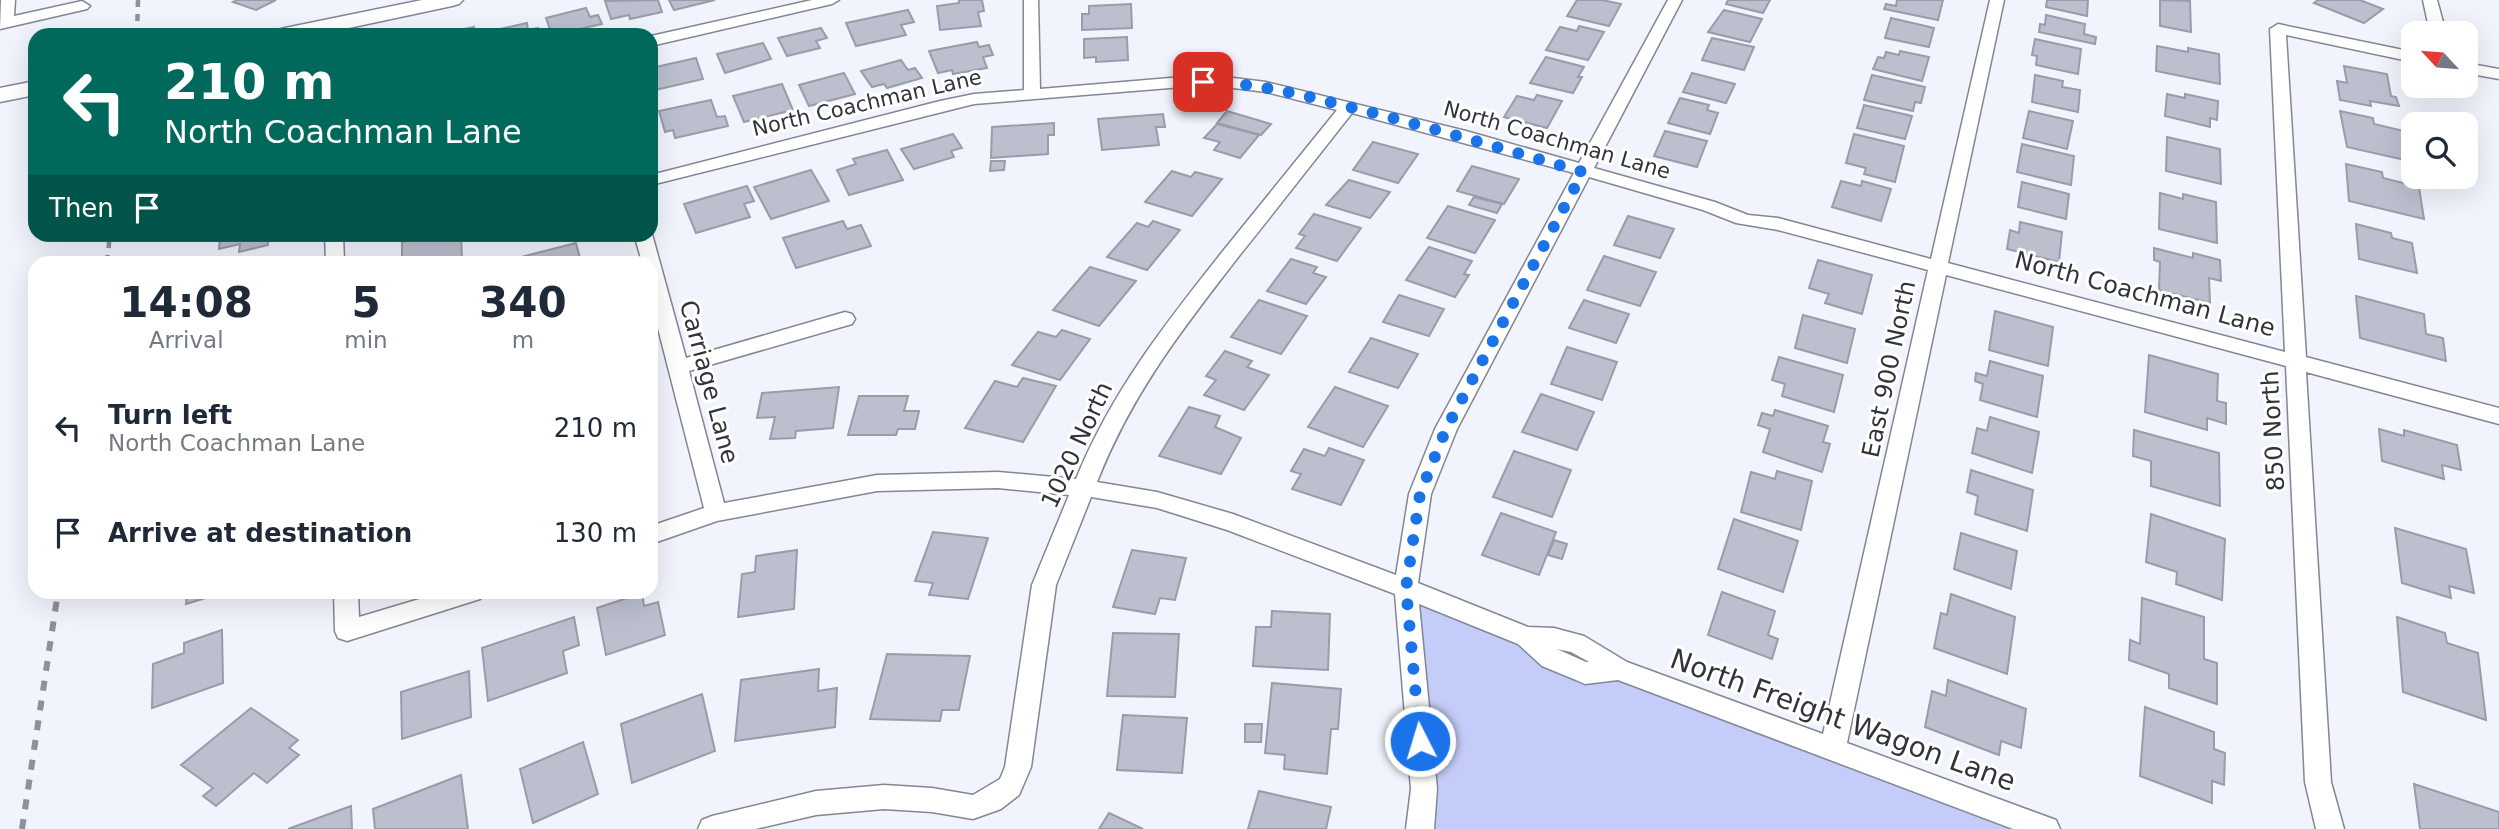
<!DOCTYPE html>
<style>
body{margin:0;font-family:"DejaVu Sans",sans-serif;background:#f6f6f7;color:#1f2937;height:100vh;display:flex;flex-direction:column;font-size:26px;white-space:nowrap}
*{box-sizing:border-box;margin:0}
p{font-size:23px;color:#747a83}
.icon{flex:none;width:38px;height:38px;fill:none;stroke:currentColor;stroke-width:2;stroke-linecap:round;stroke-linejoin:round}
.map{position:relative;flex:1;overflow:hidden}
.drawer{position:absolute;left:28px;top:256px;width:630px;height:343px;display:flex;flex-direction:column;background:#fff;border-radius:21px;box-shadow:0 7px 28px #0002}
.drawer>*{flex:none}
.guide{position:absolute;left:28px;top:28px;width:630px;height:214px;border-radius:21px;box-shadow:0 7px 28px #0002;background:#00695c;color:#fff;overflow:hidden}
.needle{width:46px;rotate:296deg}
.fabs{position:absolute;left:2401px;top:21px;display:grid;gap:14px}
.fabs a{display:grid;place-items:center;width:77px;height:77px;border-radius:14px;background:#fff;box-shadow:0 7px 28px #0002;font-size:35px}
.pin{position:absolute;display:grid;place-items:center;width:60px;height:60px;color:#fff;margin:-30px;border-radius:14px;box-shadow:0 4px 10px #0006}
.me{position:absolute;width:77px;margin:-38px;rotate:355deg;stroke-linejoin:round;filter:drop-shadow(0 0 5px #0008)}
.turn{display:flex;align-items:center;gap:24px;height:147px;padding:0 21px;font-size:32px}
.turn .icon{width:91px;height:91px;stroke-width:2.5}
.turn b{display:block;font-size:49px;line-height:60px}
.then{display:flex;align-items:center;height:66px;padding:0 21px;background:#0003;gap:14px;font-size:26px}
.eta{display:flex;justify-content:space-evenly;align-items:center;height:119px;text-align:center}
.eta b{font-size:42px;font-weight:600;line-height:49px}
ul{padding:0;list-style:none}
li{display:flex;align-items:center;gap:21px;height:105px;padding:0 21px}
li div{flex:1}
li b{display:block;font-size:26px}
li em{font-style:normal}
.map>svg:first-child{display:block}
.green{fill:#c4cdf9}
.building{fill:#bcbfcd;stroke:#999ca9;stroke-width:2}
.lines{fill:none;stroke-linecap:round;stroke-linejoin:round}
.street-casing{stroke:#838693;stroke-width:3}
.secondary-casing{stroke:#838693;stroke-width:3}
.street{fill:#fff;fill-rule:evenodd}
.secondary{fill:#fff;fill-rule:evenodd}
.rail-far1{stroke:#8f9198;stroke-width:4.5;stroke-dasharray:7 7;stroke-linecap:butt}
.rail{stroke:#8f9198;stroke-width:6;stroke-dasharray:10 10;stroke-linecap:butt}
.route{stroke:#1a73e8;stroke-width:12;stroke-dasharray:0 21.6}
.labels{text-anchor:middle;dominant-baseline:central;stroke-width:6;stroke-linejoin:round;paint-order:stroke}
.far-street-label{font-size:21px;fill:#323339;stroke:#fff}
.street-label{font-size:24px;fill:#323339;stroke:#fff}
.near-street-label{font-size:28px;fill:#323339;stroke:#fff}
</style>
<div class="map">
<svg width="2499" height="829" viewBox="0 0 2499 829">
<rect width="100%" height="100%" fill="#f2f4fd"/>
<!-- green -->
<polygon class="green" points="1406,588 2050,829 1420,829"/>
<!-- building -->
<g class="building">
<polygon points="237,0 276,0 256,10 233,2"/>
<polygon points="658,0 662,12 630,19 629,15 611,19 605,1"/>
<polygon points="669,0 715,0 674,10"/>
<polygon points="959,0 982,0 984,11 978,12 981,26 940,30 937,6 959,3"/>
<polygon points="1577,0 1602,0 1621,4 1609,26 1567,16"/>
<polygon points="1728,0 1770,0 1763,13 1726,4"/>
<polygon points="1897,0 1943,0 1938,20 1884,9 1886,4 1896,6"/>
<polygon points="2047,0 2088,0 2087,16 2046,7"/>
<polygon points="2160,0 2190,1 2191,32 2160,26"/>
<polygon points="2318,0 2360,0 2383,9 2364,23 2314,3"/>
<polygon points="1131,4 1132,28 1082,30 1082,14 1089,14 1089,6"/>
<polygon points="586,8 590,17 598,15 602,24 552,35 546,18"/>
<polygon points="908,10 914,22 901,25 906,35 856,46 846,23"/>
<polygon points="1724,10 1762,19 1750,42 1708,32"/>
<polygon points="2046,15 2085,24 2084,34 2096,37 2095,44 2039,32 2040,24 2045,25"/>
<polygon points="1891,18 1934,28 1929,47 1885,38"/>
<polygon points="527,23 528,30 538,28 540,35 487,35 486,32"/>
<polygon points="1579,26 1604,32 1588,60 1546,50 1560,27 1577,31"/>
<polygon points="474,27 475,35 434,35"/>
<polygon points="821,28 827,38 816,41 820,48 787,56 778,38"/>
<polygon points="1127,37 1128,60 1096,62 1096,57 1084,58 1084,39"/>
<polygon points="1712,38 1754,47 1744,70 1702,60"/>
<polygon points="2035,39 2081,49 2078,74 2036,65 2037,56 2032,55"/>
<polygon points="977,42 979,47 989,45 993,55 983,57 987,68 953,74 952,70 938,73 929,51"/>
<polygon points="763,43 771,59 725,73 717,54"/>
<polygon points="2157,46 2188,52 2188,48 2219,54 2220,84 2156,71"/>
<polygon points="1900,51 1929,57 1922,81 1873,69 1878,57 1884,58 1886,52 1899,55"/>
<polygon points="1546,57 1584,67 1578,77 1582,77 1573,93 1530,83"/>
<polygon points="696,58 703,79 651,91 651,68"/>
<polygon points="901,60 908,70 915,68 922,78 887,88 884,84 872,87 861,71"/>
<polygon points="2344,66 2387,74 2391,96 2396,97 2399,106 2370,101 2371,106 2340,100 2337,81 2347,83"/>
<polygon points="844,73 855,94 809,106 799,85"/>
<polygon points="1692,73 1735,84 1726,103 1683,92"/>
<polygon points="1872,75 1925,87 1921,103 1915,102 1913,111 1864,100"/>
<polygon points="2035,75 2063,81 2062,87 2080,90 2078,112 2032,102"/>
<polygon points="782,84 793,110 744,122 733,96"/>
<polygon points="2167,94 2185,98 2185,94 2218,101 2217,120 2210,118 2210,127 2165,116"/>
<polygon points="1537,95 1562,101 1547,128 1504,117 1517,96 1534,100"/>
<polygon points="1680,98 1709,105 1707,110 1718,113 1710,134 1668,123"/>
<polygon points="711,100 717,117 725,116 728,126 675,138 673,130 665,132 659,111"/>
<polygon points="1864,105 1912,116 1905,139 1857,128"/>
<polygon points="1227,111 1271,124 1261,135 1217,123"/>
<polygon points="2029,111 2073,121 2067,149 2023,138"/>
<polygon points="2340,111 2373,118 2374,124 2404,131 2409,161 2347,147"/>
<polygon points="1163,114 1165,127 1156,127 1159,145 1102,150 1098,119"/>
<polygon points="1054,123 1054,135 1048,135 1048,154 991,158 992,127"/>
<polygon points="1217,124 1259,135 1240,158 1214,150 1220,142 1204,138"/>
<polygon points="1665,131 1707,141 1697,167 1654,156"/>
<polygon points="953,134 962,148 951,151 954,157 914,169 901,149"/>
<polygon points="1854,134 1904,146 1895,182 1864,174 1866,168 1846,163"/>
<polygon points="2167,137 2220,149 2221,184 2166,171"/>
<polygon points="1373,142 1418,154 1398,183 1353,170"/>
<polygon points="2022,144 2074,156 2071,185 2017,172"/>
<polygon points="887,150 903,180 849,195 837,170 856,164 853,159"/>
<polygon points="991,161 1005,161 1004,170 990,171"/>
<polygon points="2346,164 2382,172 2383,178 2419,187 2424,219 2349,201"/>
<polygon points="1472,166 1519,179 1504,204 1457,191"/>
<polygon points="811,170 829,201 771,219 754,187"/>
<polygon points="1172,171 1191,177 1195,172 1222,179 1192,216 1145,202"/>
<polygon points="1349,180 1390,192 1370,218 1326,205"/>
<polygon points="1841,181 1861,186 1862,181 1891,189 1881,221 1832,207"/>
<polygon points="2022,182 2069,194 2066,219 2018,207"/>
<polygon points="747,186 754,201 744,204 750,217 696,233 684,204"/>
<polygon points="2160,193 2183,199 2183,194 2216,202 2217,243 2159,229"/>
<polygon points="1474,197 1502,204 1497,213 1469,205"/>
<polygon points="1448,206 1495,220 1475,253 1427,238"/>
<polygon points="1314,214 1361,228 1337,261 1296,248 1305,236 1299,234"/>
<polygon points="1628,216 1674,229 1660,258 1614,245"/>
<polygon points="843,221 847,229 861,225 871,246 796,268 783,238"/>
<polygon points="1153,221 1180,230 1147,270 1107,257 1137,223 1148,227"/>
<polygon points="2020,222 2062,232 2059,262 2007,249 2010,230 2019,233"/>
<polygon points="2356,224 2391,233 2392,238 2412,243 2417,273 2359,259"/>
<polygon points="220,234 268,234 268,245 239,252 240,244 219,249"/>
<polygon points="434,234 461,234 462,259 446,262 402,262 402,242"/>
<polygon points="576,243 581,262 522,262 521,257"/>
<polygon points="1429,247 1472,261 1464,274 1469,275 1455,297 1406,280"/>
<polygon points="2154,248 2193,258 2193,253 2220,260 2221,281 2209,278 2210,303 2159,290 2160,262 2154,260"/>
<polygon points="1604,256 1656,272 1640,306 1587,290"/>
<polygon points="1291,259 1317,267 1313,273 1326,277 1306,304 1267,291"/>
<polygon points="1818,260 1872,275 1862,314 1825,303 1829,294 1809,288"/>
<polygon points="1090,267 1136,281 1099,326 1053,310"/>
<polygon points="1399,295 1444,309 1429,336 1383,322"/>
<polygon points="2356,296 2424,314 2426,334 2443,338 2446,361 2360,338"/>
<polygon points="1259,300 1307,316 1281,354 1231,337"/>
<polygon points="1584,300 1629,314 1616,343 1569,328"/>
<polygon points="1995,311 2053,327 2048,366 1989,350"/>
<polygon points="1803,315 1855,329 1847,363 1795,348"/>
<polygon points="1062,330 1090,339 1060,380 1012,365 1038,332 1056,337"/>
<polygon points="1371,338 1418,354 1398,388 1349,372"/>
<polygon points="1567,347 1617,362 1602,400 1551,384"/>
<polygon points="1225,351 1252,361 1247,367 1269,375 1244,410 1204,395 1216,380 1206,376"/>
<polygon points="2149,355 2218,374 2217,401 2226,403 2226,424 2207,418 2207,430 2145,412"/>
<polygon points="1779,357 1843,375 1834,412 1782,396 1785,384 1772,380"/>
<polygon points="1990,361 2043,376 2037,417 1980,400 1983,384 1975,381 1976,373 1987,376"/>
<polygon points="1023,378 1056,386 1023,442 965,428 995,381 1017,387"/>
<polygon points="839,387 833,428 796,431 795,438 770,439 775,417 757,418 762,393"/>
<polygon points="1335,387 1388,406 1363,447 1308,427"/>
<polygon points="1541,394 1594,412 1577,450 1522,432"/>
<polygon points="859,396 908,396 904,411 919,411 915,429 898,429 896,435 848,435"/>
<polygon points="1189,407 1220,416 1215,427 1241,438 1221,474 1159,456"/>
<polygon points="1775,410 1828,426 1823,442 1830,444 1822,472 1763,452 1770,429 1758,425 1762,413 1773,416"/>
<polygon points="1990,417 2039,432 2032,473 1972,453 1977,428 1987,431"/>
<polygon points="2379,429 2404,436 2404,430 2457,445 2461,470 2442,465 2444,479 2382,461"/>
<polygon points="2134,430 2219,453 2220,506 2151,486 2151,461 2133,456"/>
<polygon points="1329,448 1364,460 1341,505 1292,489 1301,474 1291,471 1304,449 1325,456"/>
<polygon points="1514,451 1571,470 1552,517 1493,497"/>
<polygon points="1971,470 2033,490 2027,531 1975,514 1978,496 1967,492"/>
<polygon points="1777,471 1812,481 1801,530 1741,512 1751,472 1775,479"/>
<polygon points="1501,513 1556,532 1539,575 1482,555"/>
<polygon points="2151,514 2225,539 2222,600 2176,584 2177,572 2146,562"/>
<polygon points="1734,519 1798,541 1783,592 1718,569"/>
<polygon points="2395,528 2466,549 2474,593 2449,586 2451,598 2402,583"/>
<polygon points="933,532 988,538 968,599 929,595 933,583 915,581"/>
<polygon points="1961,533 2017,551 2011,589 1954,569"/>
<polygon points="1554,540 1567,544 1562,559 1548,555"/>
<polygon points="797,550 794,609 738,617 742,574 755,572 756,556"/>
<polygon points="1132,550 1186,558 1175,600 1160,598 1155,614 1113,607"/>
<polygon points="187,592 225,592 186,604"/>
<polygon points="1722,592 1775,611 1768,635 1778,639 1772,659 1708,635"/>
<polygon points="642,593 644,606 658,602 665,635 606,655 597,608"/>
<polygon points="1951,594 2015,617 2007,674 1934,648 1941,613 1947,615"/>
<polygon points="2142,598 2204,617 2204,659 2217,663 2217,704 2169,688 2169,674 2129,660 2130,640 2140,644"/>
<polygon points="1272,611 1330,614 1328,670 1253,666 1256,627 1271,627"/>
<polygon points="574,617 579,645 563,651 567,673 488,701 482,648"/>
<polygon points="2397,617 2445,633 2447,643 2478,653 2486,720 2403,692"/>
<polygon points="222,630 223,683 152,708 153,664 184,653 184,643"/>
<polygon points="1113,633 1179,634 1175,697 1107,696"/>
<polygon points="887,654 970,656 959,710 942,710 940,721 870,719"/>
<polygon points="819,669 818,691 837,688 835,727 735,741 741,680"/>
<polygon points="469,671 471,717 402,739 401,692"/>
<polygon points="1948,680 2026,709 2021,748 2001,741 1999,755 1925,727 1932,691 1946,696"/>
<polygon points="1272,683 1341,689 1338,729 1331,729 1327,774 1284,769 1285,755 1265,753"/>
<polygon points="702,694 715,751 632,783 621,724"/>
<polygon points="2145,707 2214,732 2214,749 2225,753 2224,785 2212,781 2212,803 2140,776"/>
<polygon points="251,708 298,740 289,748 299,755 267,783 254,773 216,806 203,796 213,788 181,765"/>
<polygon points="1123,715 1187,718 1182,773 1117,770"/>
<polygon points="1245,724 1262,724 1261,742 1245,742"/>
<polygon points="583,742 598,794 533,823 520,769"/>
<polygon points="461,775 468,829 375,829 373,809"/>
<polygon points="2414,784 2499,812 2499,829 2420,829"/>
<polygon points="1259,791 1331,807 1326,829 1248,829"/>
<polygon points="351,806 352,829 288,829"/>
<polygon points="1109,813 1143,829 1099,829"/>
</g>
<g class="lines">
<!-- street casing -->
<g class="street-casing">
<g id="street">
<polygon points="1,0 15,0 14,16 82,1 90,6 87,9 0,29"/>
<polygon points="812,0 839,0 832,4 651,46 651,36"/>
<path d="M 1024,0 L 1038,0 L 1040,89 L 1182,77 L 1225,77 L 1266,82 L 1466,131 L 1579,163 L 1668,0 L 1682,0 L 1594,168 L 1715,202 L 1748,215 L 1778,218 L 1931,259 L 1990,0 L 2004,0 L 1948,263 L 2285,352 L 2270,29 L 2278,24 L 2413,52 L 2413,62 L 2286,35 L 2306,357 L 2499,408 L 2499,424 L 2306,372 L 2331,782 L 2344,829 L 2316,829 L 2305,782 L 2286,366 L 1946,275 L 1847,743 L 2056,820 L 2060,829 L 2013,829 L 1618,680 L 1585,684 L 1576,680 L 1542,666 L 1518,644 L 1419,604 L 1437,789 L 1434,829 L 1406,829 L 1411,789 L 1395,594 L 1227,530 L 1157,508 L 1091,497 L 1056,585 L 1031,767 L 1019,795 L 1001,809 L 973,819 L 932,812 L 884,809 L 816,815 L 755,829 L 698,829 L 702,820 L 712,816 L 816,791 L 884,785 L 932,788 L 973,795 L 1000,779 L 1005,767 L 1032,585 L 1069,495 L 998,488 L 877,491 L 717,521 L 651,544 L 651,526 L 704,508 L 651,301 L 651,262 L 642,262 L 634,234 L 652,234 L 686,358 L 845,312 L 852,314 L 855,319 L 852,324 L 689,371 L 724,503 L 877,475 L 998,472 L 1076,479 C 1112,391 1165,324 1223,251 C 1261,204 1299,157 1337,110 L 1266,92 L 1225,87 L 1182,87 L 974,104 L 651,185 L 651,175 L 940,101 L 974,94 L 1024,90 ZM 1352,113 L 1574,173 L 1435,429 L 1409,494 L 1396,575 L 1233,514 L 1157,492 L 1097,482 C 1132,393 1181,331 1239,256 C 1277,209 1314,161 1352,113 ZM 1589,177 L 1703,210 L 1736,223 L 1778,230 L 1928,270 L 1823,734 L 1627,662 L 1584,636 L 1554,628 L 1528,627 L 1418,583 L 1431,494 L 1457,429 ZM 1557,649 L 1571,652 L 1589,662 L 1586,662 Z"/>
<polygon points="2423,0 2437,0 2446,33 2430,33"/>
<polygon points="2466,63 2499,69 2499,79 2466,73"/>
<polygon points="325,234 343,234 344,262 326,262"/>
<polygon points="334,592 358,592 359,617 443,592 484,592 480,599 347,641 338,638 335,631"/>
</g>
</g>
<!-- secondary casing -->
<g class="secondary-casing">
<g id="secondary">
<polygon points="422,0 463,0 459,4 452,6 316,35 274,35 277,30 285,28"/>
<polygon points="35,81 35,95 0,102 0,88"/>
</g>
</g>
<!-- street -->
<use href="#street" class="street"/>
<!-- secondary -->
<use href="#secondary" class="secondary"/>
<!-- rail-far1 -->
<g class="rail-far1">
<polyline points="137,35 138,0"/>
<polyline points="107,262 110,234"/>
</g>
<!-- rail -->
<polyline class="rail" points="22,829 58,592"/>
</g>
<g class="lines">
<!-- route -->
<path class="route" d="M 1203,82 C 1259,82 1313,98 1366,111 C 1439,130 1511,151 1583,172 L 1446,429 L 1420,494 L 1406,588 L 1420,741"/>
</g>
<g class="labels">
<!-- far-street labels -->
<g class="far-street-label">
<text transform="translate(867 103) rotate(-13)">North Coachman Lane</text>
<text transform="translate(1557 140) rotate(16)">North Coachman Lane</text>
</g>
<!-- street labels -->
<g class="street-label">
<text transform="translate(2145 294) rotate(15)">North Coachman Lane</text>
<text transform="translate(1889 369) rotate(-78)">East 900 North</text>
<text transform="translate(709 382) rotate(75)">Carriage Lane</text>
<text transform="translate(2273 431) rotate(-93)">850 North</text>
<text transform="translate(1077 445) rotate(-65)">1020 North</text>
</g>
<!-- near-street labels -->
<g class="near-street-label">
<text transform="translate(1843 720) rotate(20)">North Freight Wagon Lane</text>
</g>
</g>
</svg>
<div class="fabs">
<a><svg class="needle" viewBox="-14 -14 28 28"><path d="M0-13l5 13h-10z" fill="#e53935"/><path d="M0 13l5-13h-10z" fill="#747a83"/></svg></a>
<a><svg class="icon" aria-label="search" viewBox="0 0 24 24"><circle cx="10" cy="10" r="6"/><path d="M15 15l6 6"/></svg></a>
</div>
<div class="pin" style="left:1203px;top:82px;background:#d93025"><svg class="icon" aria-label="arrive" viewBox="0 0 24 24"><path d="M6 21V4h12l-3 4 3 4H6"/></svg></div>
<svg class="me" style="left:1420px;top:741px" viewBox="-20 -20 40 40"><circle r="17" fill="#1a73e8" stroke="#fff" stroke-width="3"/><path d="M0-11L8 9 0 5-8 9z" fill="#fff"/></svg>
<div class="guide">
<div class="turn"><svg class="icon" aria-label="left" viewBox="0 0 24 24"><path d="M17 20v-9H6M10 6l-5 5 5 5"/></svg><div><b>210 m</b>North Coachman Lane</div></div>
<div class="then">Then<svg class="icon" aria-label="arrive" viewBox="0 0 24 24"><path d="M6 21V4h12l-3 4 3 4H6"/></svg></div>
</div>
<section class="drawer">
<div class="eta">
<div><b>14:08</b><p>Arrival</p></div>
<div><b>5</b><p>min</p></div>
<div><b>340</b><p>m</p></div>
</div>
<ul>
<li><svg class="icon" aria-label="left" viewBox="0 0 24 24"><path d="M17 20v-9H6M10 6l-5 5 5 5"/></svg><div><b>Turn left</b><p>North Coachman Lane</p></div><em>210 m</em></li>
<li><svg class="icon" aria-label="arrive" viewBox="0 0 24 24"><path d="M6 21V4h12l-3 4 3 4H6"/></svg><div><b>Arrive at destination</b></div><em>130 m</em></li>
</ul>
</section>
</div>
